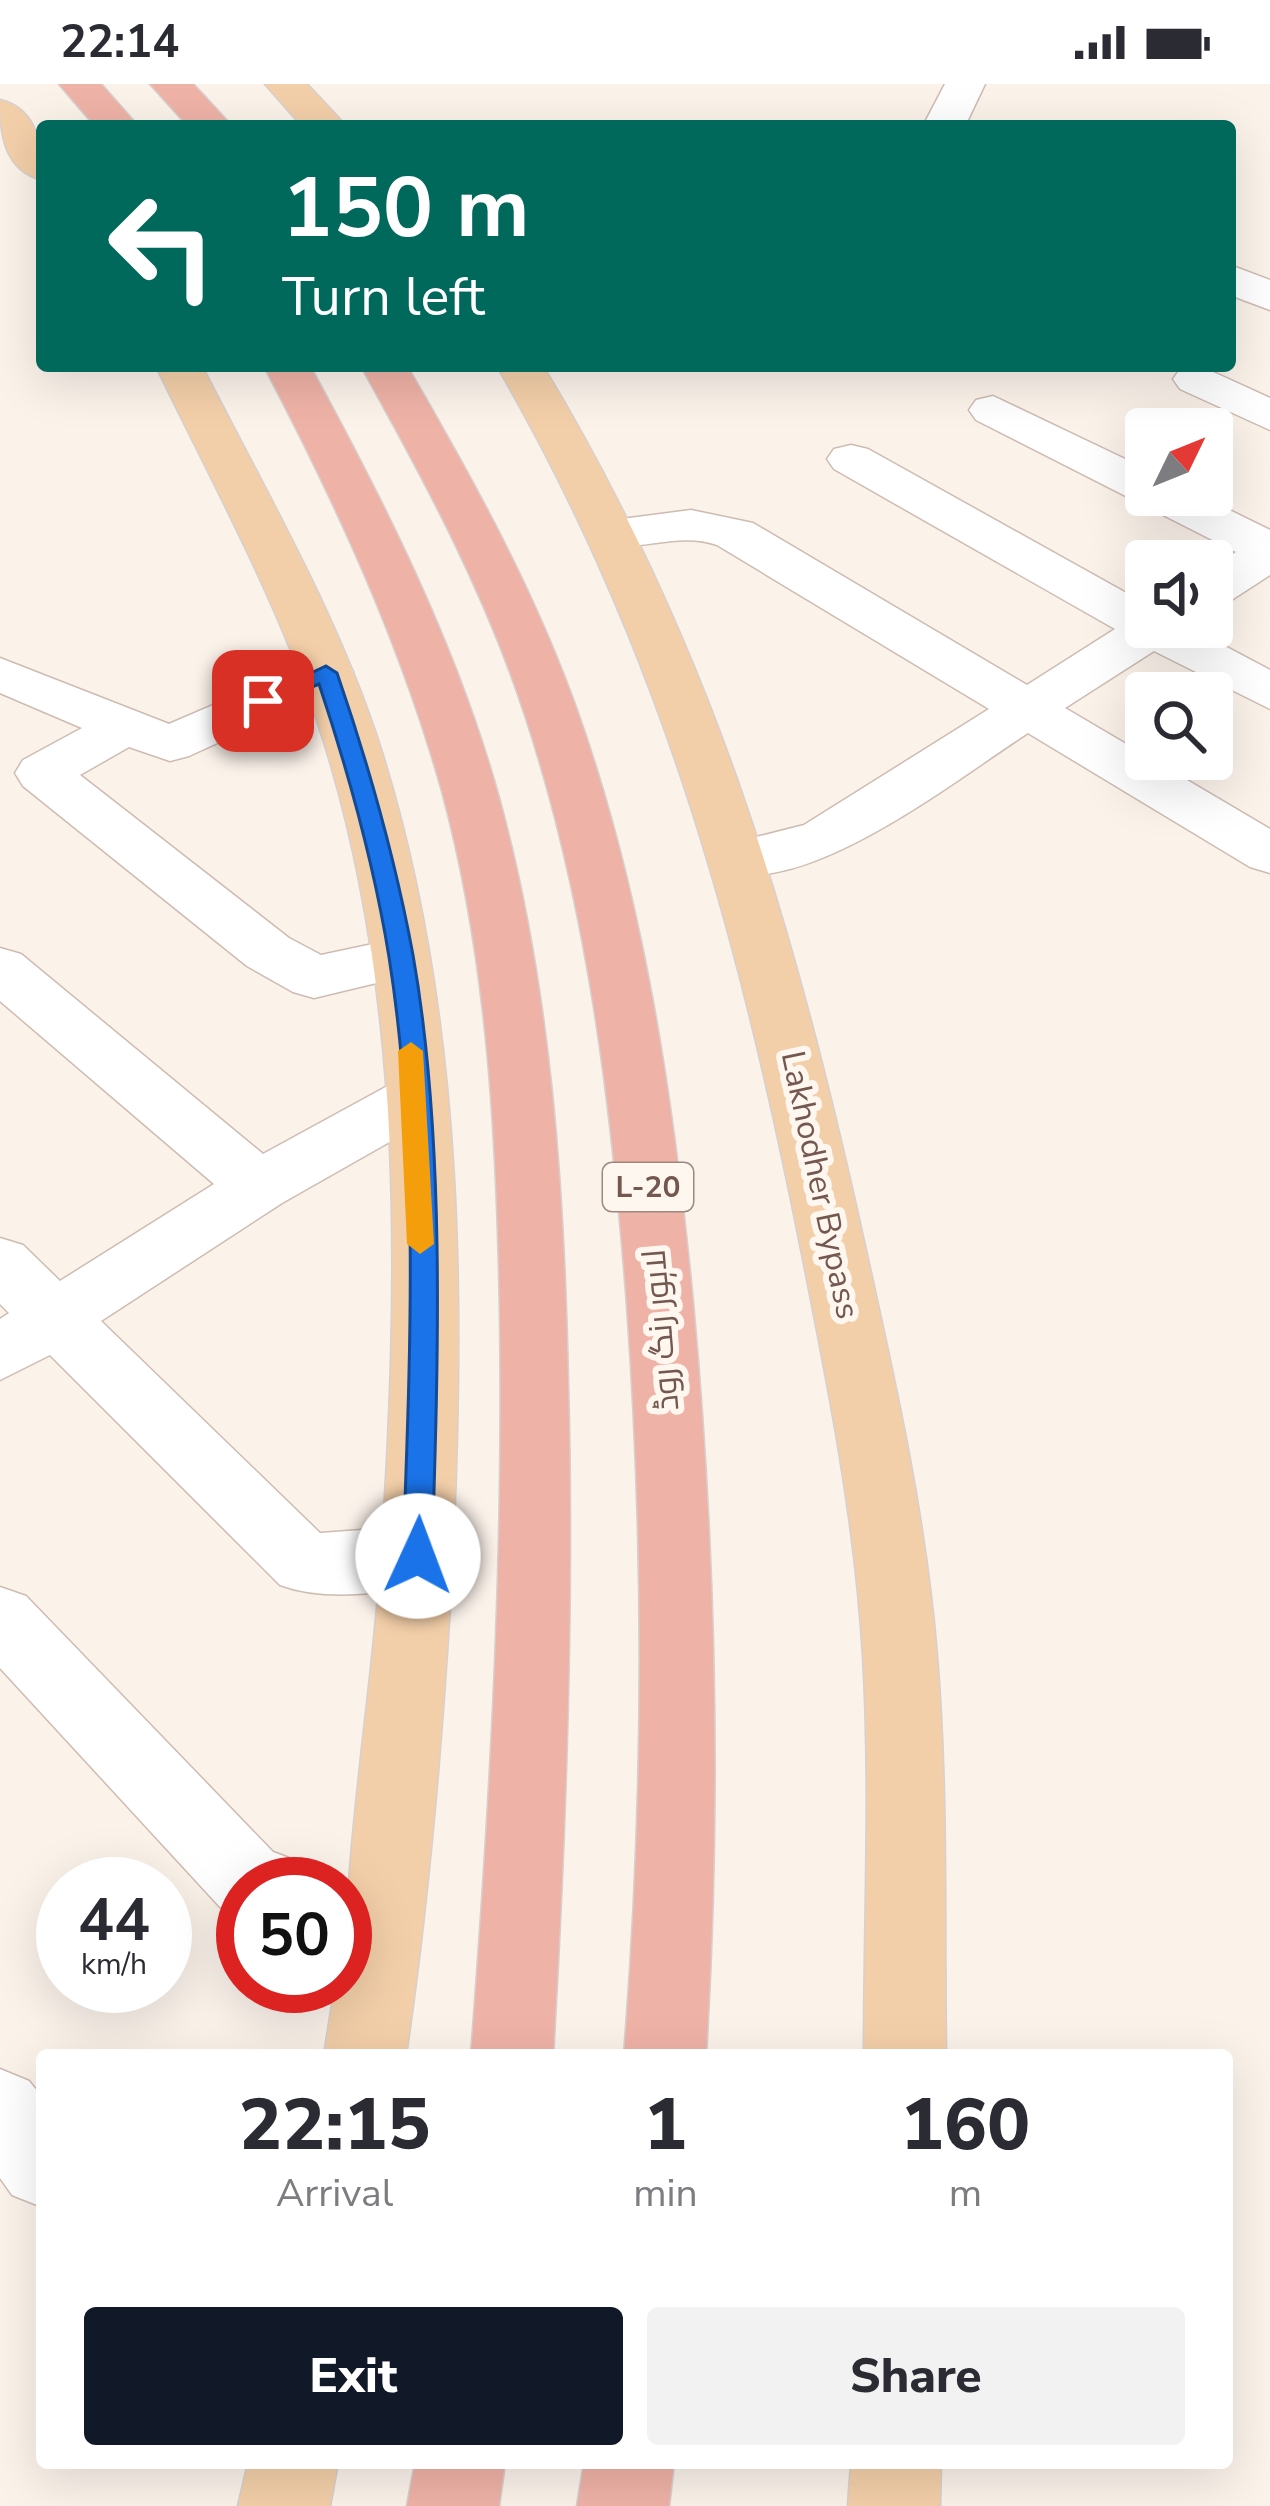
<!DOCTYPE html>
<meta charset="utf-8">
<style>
body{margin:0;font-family:"Nunito Sans",Cairo,sans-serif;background:#f2f2f3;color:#2b2b33;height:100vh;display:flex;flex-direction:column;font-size:45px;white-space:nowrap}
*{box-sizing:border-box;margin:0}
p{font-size:39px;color:#7c7c81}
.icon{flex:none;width:66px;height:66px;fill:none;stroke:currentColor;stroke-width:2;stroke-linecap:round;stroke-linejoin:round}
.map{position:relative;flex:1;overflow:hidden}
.drawer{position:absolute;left:36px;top:1965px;width:1197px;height:420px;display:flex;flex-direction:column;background:#fff;border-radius:12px;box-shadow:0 12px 48px #0002}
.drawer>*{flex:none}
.hud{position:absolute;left:36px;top:36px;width:1200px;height:252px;border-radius:12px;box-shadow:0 12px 48px #0002;background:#00695c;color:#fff;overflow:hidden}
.needle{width:78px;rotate:47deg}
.buttons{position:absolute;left:1125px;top:324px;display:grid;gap:24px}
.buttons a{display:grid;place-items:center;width:108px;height:108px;border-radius:12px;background:#fff;box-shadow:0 12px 48px #0002;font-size:60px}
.speed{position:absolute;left:36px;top:1773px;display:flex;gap:24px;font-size:60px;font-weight:700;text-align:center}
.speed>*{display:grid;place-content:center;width:156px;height:156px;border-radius:50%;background:#fff;box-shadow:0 12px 48px #0002;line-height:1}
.speed small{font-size:30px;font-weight:400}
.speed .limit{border:18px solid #d22;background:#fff;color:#111}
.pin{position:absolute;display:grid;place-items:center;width:102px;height:102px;color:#fff;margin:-51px;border-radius:24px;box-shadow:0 6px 18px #0006}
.me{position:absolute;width:132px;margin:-66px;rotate:2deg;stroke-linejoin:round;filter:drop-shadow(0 0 9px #0008)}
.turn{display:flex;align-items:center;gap:42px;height:252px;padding:0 48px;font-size:54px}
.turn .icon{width:156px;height:156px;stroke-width:2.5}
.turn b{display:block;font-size:84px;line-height:102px}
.eta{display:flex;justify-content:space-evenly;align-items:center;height:204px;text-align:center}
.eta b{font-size:72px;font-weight:800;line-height:84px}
.primary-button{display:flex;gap:24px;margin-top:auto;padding:24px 48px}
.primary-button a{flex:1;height:138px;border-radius:12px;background:#111827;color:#fff;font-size:48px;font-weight:800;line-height:138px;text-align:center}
.primary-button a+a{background:#f2f2f3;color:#2b2b33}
.status{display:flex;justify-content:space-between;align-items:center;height:84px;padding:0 60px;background:#fff;direction:ltr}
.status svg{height:33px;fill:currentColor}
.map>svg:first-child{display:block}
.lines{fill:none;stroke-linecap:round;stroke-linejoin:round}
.minor-casing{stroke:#cebcb3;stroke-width:3}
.major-casing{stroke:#d8d0ce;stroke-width:3}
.highway-casing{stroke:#d8d0ce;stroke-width:3}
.minor{fill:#fff;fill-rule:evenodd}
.major{fill:#f3cfa9;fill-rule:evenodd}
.highway{fill:#efb2a7;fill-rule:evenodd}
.route{fill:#1a73e8;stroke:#114b97;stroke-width:3}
.slow{fill:#f59e0b}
.labels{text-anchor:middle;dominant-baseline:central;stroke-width:12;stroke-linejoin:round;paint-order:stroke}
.shield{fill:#fef7f0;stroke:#9d887f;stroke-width:3}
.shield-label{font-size:30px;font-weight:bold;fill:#74584f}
.street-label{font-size:33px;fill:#74584f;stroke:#fef7f0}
</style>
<div class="status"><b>22:14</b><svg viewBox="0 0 49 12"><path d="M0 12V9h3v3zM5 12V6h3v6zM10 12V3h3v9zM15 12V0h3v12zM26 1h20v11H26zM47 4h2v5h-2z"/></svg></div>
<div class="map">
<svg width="1270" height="2422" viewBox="0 0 1270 2422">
<rect width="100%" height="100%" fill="#fbf2ea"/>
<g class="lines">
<!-- minor casing -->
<g class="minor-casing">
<g id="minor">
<polygon points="945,0 985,0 965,42 923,42"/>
<polygon points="1230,181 1270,196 1270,226 1230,211"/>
<polygon points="1200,282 1270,314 1270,346 1180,305 1173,295 1180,285"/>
<polygon points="993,312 1146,385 1146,411 1199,411 1270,446 1270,491 1230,517 1212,521 1212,484 1236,468 976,336 969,326 976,316"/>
<path d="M 851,361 L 868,365 L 1146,520 L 1146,543 L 1189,543 L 1270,586 L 1270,625 L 1154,567 L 1065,624 L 1270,745 L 1270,789 L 1250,783 L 1028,649 C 955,696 809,813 721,788 L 713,775 L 721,762 L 804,741 L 989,625 L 717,461 C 678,447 638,469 599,460 L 592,449 L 599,438 L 691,426 L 753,439 L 1027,601 L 1115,545 L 834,385 L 827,375 L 834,365 Z"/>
<polygon points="327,572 346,576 353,588 346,600 189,672 170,677 129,663 80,691 289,854 321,871 401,854 422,860 430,874 422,888 314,914 293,908 247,882 23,702 15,689 23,676 82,644 0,609 0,574 169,640"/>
<path d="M 0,864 L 21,870 L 263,1070 L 393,999 L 415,992 L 437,999 L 446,1015 L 437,1031 L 282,1119 L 101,1237 L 320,1449 L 418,1442 L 443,1451 L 454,1472 L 443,1493 C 397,1510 326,1518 280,1501 L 50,1271 L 0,1296 L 0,1235 L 9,1229 L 0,1220 L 0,1154 L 23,1161 L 60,1197 L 214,1100 L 0,917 Z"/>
<polygon points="0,1503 26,1512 273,1768 289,1774 300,1800 243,1800 243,1831 220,1823 0,1584"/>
<polygon points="0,1985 29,1997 42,2013 42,2123 12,2111 0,2094"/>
</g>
</g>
<!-- major casing -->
<g class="major-casing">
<g id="major">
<polygon points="265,0 307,0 346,42 302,42"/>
<path d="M 0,16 C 38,25 42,63 42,96 C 4,86 0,49 0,16 Z"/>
<path d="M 156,282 L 202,282 C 264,405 336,527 379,659 C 467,934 466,1235 450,1521 C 441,1671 428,1822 406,1971 L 324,1971 L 335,1902 L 345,1902 C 345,1760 371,1618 381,1476 C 399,1206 406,916 323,655 C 282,525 215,404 156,282 Z"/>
<path d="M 497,282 L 543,282 C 714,566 794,841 865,1162 C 895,1297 926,1434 937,1572 C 948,1705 944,1838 946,1971 L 864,1971 C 864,1838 871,1705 863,1572 C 855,1433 827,1296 800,1160 C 737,844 660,563 497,282 Z"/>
<polygon points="248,2379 338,2379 330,2422 238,2422"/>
<polygon points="851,2379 941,2379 940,2422 848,2422"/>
</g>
</g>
<!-- highway casing -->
<g class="highway-casing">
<g id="highway">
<polygon points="59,0 101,0 138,42 95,42"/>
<polygon points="150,0 193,0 232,42 188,42"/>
<path d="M 264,282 L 310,282 C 385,420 457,562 499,714 C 551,904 564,1103 568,1299 C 574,1523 566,1747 553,1971 L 471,1971 C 490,1724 504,1477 500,1229 C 497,1055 488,876 442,707 C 400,558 336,419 264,282 Z"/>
<path d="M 361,282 L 407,282 C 472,394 536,509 579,632 C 645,820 674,1021 693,1219 C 716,1469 721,1720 706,1971 L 624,1971 C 644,1721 645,1471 627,1221 C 612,1023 588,823 526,634 C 486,510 424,395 361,282 Z"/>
<polygon points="415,2379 505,2379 499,2422 407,2422"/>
<polygon points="584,2379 674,2379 669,2422 577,2422"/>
</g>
</g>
<!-- minor -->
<use href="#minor" class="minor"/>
<!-- major -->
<use href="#major" class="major"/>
<!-- highway -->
<use href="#highway" class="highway"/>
</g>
<!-- route -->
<path class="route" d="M 326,582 L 337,589 C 369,682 395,774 413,871 C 446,1058 438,1281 432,1472 L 418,1485 L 403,1472 C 410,1274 420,1069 389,873 C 374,780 349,690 319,600 L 263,624 L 252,617 Z"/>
<!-- slow -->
<polygon class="slow" points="411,958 423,967 434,1160 420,1170 407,1160 398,967"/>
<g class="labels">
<!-- shield labels -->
<rect class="shield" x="603" y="1079" width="90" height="48" rx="9"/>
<g class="shield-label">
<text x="648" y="1103">L-20</text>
</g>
<!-- street labels -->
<g class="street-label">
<text transform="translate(820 1101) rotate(78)">Lakhodher Bypass</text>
<text transform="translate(661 1246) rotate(-95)">لاہور رنگ روڈ</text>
</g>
</g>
</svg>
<div class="buttons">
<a><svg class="needle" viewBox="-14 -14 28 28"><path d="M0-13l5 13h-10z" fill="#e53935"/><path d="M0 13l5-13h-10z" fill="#7c7c81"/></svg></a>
<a><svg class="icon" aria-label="sound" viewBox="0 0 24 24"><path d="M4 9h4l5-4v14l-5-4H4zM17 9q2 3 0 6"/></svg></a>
<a><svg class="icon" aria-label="search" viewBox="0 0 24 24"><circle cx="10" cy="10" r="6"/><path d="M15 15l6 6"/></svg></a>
</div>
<div class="speed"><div>44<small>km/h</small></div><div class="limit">50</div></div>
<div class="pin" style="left:263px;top:617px;background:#d93025"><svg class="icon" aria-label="arrive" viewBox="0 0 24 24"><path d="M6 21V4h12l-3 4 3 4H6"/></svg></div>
<svg class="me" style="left:418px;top:1472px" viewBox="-20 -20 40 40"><circle r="19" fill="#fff"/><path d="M0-13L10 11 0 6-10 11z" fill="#1a73e8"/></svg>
<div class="hud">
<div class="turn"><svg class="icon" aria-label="left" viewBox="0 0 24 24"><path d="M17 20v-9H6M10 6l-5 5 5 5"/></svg><div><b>150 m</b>Turn left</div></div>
</div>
<section class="drawer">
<div class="eta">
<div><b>22:15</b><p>Arrival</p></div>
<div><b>1</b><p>min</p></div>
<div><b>160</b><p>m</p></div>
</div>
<div class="primary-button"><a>Exit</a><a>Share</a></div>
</section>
</div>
